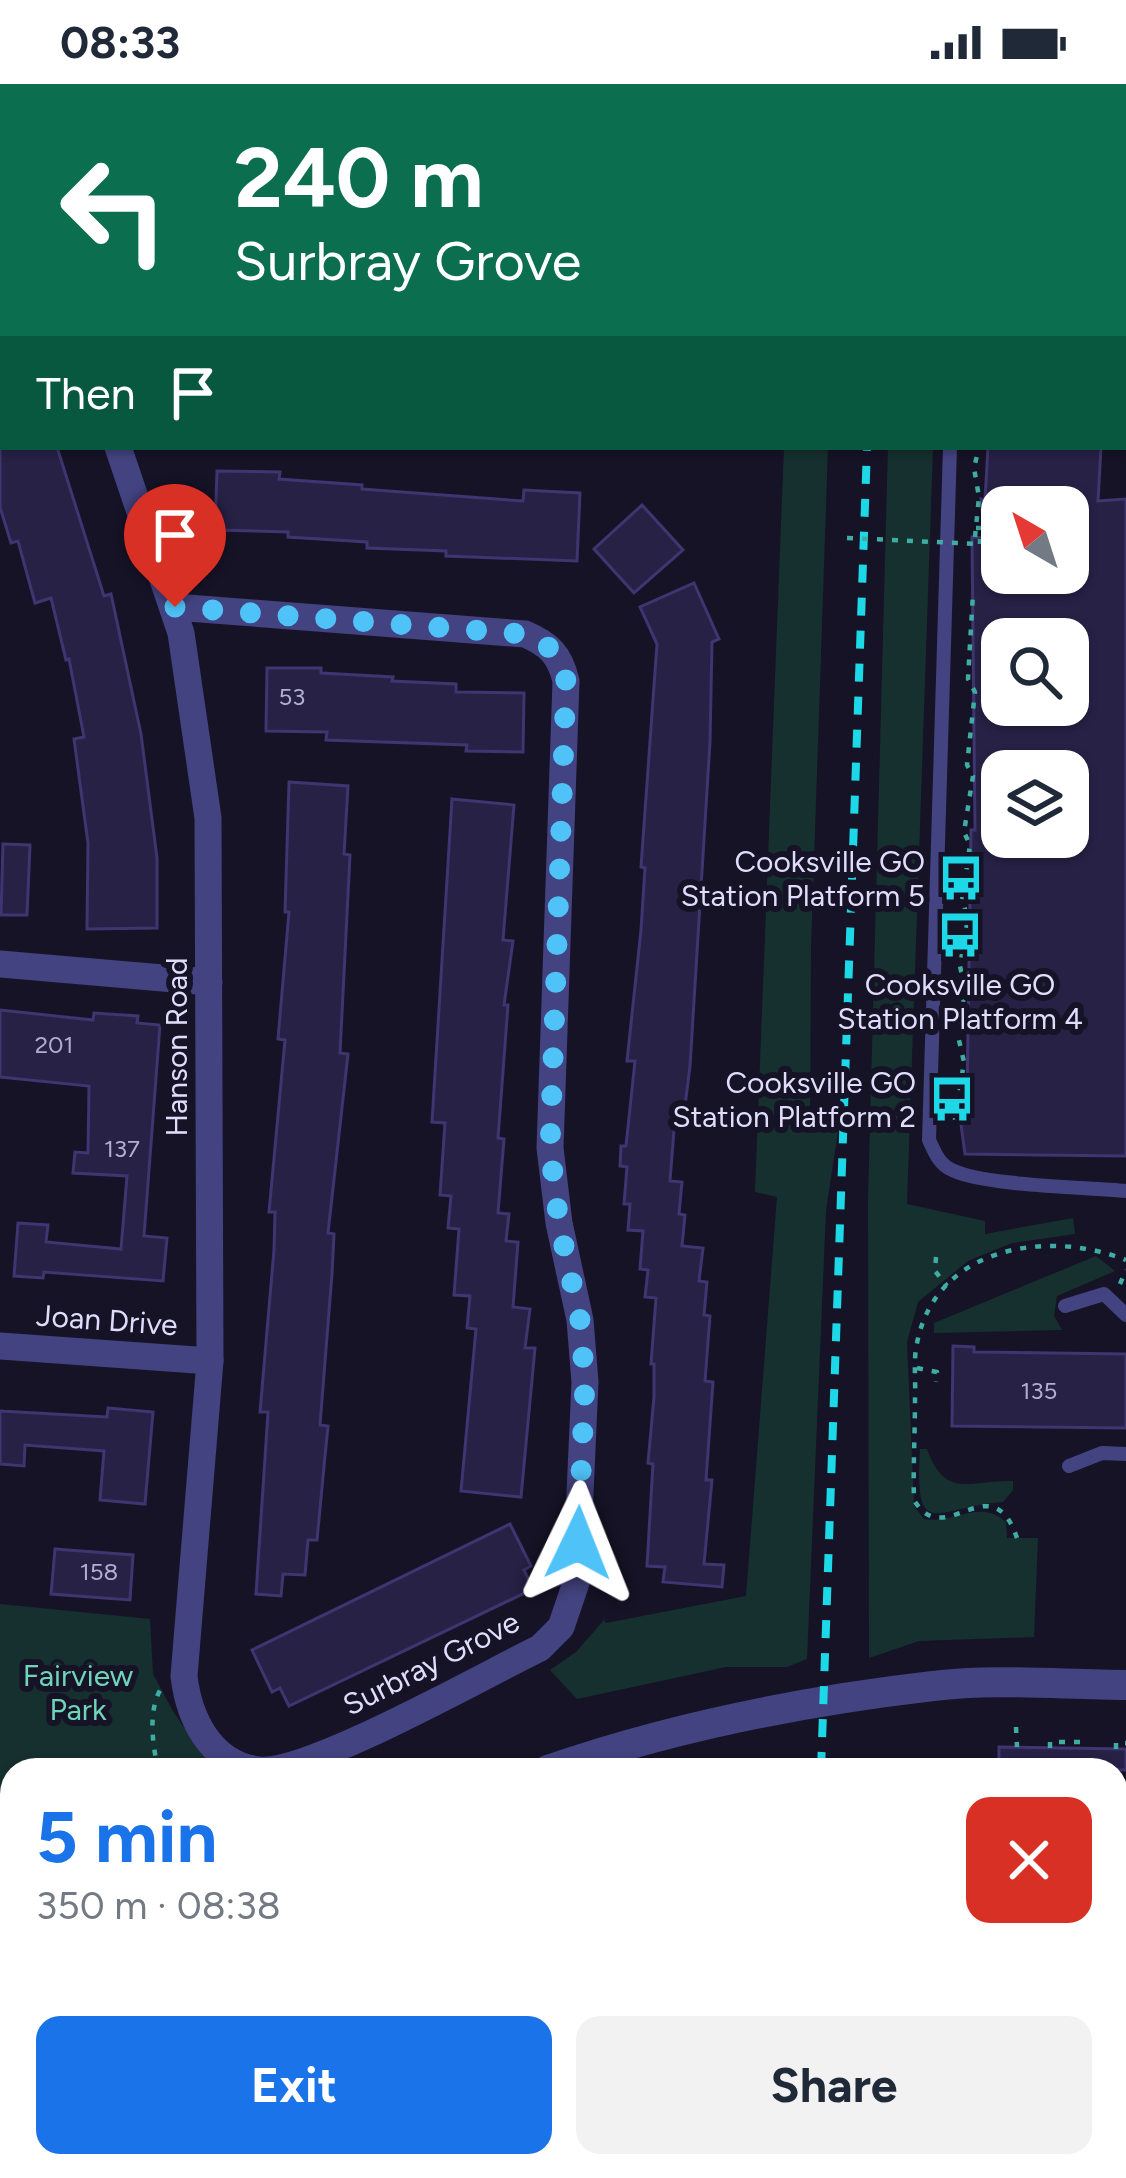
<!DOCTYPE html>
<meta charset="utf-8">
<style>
body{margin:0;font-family:Figtree,sans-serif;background:#f2f2f3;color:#1f2937;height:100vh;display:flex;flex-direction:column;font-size:45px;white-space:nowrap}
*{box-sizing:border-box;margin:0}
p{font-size:39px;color:#747a83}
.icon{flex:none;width:66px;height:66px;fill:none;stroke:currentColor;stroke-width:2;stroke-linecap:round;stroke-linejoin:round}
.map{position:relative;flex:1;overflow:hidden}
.drawer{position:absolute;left:0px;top:1674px;width:1128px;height:420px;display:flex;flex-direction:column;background:#fff;border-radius:36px 36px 0 0;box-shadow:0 3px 9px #0004}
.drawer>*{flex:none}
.hud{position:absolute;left:0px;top:0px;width:1128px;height:366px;box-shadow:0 3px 9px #0004;background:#0b6e4f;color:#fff;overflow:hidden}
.needle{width:78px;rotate:321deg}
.controls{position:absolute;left:981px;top:402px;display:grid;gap:24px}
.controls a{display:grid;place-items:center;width:108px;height:108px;border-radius:24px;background:#fff;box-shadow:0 3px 9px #0004;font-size:60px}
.pin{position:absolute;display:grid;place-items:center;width:102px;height:102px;color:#fff;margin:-123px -51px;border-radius:50% 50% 50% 0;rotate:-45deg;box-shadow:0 0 12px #0007}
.pin .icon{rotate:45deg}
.me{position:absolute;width:132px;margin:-66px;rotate:2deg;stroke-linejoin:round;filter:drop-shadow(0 0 9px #0008)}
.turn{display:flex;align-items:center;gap:42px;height:252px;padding:0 36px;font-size:54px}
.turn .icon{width:156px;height:156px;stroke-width:2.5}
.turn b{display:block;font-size:84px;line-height:102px}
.then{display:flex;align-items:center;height:114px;padding:0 36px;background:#0003;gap:24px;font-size:45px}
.round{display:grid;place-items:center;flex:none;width:126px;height:126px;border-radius:24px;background:#f2f2f3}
.overview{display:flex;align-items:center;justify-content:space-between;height:204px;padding:0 36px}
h1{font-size:72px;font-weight:700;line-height:90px;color:#1a73e8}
.primary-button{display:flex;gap:24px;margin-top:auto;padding:24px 36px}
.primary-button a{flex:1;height:138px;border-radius:24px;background:#1a73e8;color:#fff;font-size:48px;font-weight:700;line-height:138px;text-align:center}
.primary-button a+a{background:#f2f2f3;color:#1f2937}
.status{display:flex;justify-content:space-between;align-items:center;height:84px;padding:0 60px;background:#fff;direction:ltr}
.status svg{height:33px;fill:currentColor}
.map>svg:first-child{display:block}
.green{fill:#16302f}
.building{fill:#272146;stroke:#3f3570;stroke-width:3;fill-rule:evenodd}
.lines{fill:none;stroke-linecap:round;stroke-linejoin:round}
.path{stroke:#3eaea4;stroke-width:4.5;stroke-dasharray:6 9;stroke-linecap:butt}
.service{stroke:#434381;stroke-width:14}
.minor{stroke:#434381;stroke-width:27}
.tertiary{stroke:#434381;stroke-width:30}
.rail{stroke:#1dd8e7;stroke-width:8;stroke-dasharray:18 15;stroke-linecap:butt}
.path-bridge{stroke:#3eaea4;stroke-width:4.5;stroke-dasharray:6 9;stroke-linecap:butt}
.route{stroke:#4fc3f7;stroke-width:21;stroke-dasharray:0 37.8}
.labels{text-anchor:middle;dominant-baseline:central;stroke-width:12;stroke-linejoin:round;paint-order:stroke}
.number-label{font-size:24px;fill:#b1aece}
.poi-label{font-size:30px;fill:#dfddfb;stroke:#161327;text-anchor:end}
.street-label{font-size:30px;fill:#dfddfb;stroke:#161327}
.park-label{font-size:30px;fill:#6fd5b8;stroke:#161327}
</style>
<div class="status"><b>08:33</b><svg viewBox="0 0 49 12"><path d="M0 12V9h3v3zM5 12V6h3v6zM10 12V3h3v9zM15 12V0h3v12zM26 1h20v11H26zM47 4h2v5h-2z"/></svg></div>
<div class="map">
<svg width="1126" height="2094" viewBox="0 0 1126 2094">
<rect width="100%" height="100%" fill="#161327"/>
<!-- green -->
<g class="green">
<polygon points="784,363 828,363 811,865 810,1047 838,1048 826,1126 807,1575 787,1583 726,1583 577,1615 550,1586 576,1568 604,1536 606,1539 746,1512 777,1113 755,1108"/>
<path d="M 888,363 L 933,363 L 907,1120 L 985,1137 L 985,1150 L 1073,1134 L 1075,1150 L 1012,1159 L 968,1177 L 918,1218 L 907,1258 L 914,1422 L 924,1435 C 955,1440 980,1414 1006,1438 L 1007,1454 L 1038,1454 L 1034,1553 L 919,1557 L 869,1574 L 868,1116 Z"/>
<polygon points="1096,1172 1115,1187 1057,1212 1054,1232 1062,1246 934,1249 934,1239"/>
<path d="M 920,1365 L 927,1365 C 945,1416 971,1396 1013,1397 L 1013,1406 L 1003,1418 C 937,1422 914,1461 920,1365 Z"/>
<polygon points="0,1520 150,1535 153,1590 174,1629 214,1686 12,1686 12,1896 0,1903"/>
</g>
<!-- building -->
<g class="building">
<polygon points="0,363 57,363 104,512 111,510 141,650 157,774 157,844 87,845 88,759 74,655 84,653 69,575 66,576 51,514 35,519 18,457 11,459 0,423"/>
<path d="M 988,363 L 1101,363 L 1098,417 L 1126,415 L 1126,1072 L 965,1070 L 958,1018 L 967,1015 L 971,746 L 975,746 L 972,453 L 985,454 L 981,415 L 985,416 ZM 1002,423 L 1068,423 L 1068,489 L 1002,489 ZM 1002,555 L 1068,555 L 1068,621 L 1002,621 ZM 1002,687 L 1068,687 L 1068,753 L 1002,753 Z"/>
<polygon points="217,387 280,388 279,395 362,401 362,405 523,417 524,406 580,409 577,477 446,472 446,467 367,464 367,458 288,453 288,448 215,446"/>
<polygon points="642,421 683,466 634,509 594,465"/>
<polygon points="694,499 719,555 712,558 710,658 690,982 682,1046 674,1046 670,1097 682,1098 679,1130 685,1131 682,1162 703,1164 699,1197 707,1198 704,1231 710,1232 705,1297 713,1298 706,1396 712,1396 704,1480 724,1481 722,1503 663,1498 665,1483 647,1482 653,1380 648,1379 654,1313 654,1280 651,1280 656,1214 645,1213 648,1186 640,1185 643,1147 628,1146 630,1120 624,1120 627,1083 620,1082 621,1062 626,1062 635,977 627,977 641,846 645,784 641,783 657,560 640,523"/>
<polygon points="267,584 321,584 321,589 393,593 392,597 456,600 456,608 524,609 523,668 466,667 467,661 326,656 327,648 266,647"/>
<polygon points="289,698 348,702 344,770 350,771 340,969 348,970 328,1149 334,1150 332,1190 320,1341 328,1342 325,1372 317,1456 308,1456 305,1491 283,1490 281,1512 256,1510 268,1328 260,1328 274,1166 275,1128 269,1128 285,956 278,955 289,828 285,828"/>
<polygon points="452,715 514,721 503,856 513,857 504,921 508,921 498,1054 504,1055 498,1129 509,1130 506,1157 518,1158 513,1223 530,1225 525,1264 535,1264 521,1413 461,1407 476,1245 467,1244 470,1212 454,1211 459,1145 448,1144 451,1112 440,1111 445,1039 432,1038"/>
<polygon points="3,760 30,761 27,831 1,831"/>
<polygon points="0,926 93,936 94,929 138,932 137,939 160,941 144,1152 167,1154 163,1197 44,1188 43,1194 14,1192 18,1139 48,1141 46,1158 121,1165 127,1092 73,1089 75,1068 88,1069 89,1002 0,993"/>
<polygon points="953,1262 974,1263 974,1268 1126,1270 1126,1344 952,1342"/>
<polygon points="108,1324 153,1328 145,1420 100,1416 104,1367 25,1361 24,1382 0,1380 0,1327 107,1333"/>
<polygon points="510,1440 531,1482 524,1486 533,1505 289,1622 280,1604 272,1608 252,1566"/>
<polygon points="55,1465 133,1471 130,1516 51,1510"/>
<polygon points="999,1663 1126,1665 1126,1686 999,1686"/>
</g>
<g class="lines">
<!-- path -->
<g class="path">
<polyline points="44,3 44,0"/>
<polyline points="976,444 980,444 980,460"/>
<polyline points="975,453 979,413 974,384 979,363"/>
<polyline points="969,770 973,770 973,785"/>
<polyline points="832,787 842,786"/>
<polyline points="955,1036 964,978 958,952 965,905 960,882 968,834 962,816 970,761 964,748 973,692 967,681 975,608 968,595 973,509"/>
<polyline points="936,1173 935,1187 947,1202"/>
<polyline points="1120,1200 1126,1186"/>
<polyline points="917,1284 937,1288 936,1298"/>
<path d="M 1017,1454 C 991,1378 945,1469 914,1416 C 913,1383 915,1349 915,1315 C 916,1297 913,1277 917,1259 C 936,1162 1048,1145 1126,1176"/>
<polyline points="1016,1643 1017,1663"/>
<polyline points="1050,1664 1050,1658 1083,1658 1083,1664"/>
<polyline points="1116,1665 1116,1659 1126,1659"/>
<path d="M 159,1686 C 152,1664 148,1624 161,1605"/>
</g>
<!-- service -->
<g class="service">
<polyline points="170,0 171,3"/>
<polyline points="682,0 683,3"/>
<polyline points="342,3 342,0"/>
<polyline points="505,3 506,0"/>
<polyline points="1125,171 1126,171"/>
<polyline points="1125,269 1126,269"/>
<path d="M 950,363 L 929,1056 C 935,1069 939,1080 952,1086 C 985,1102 1085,1103 1126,1107"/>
<polyline points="1065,1222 1104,1210 1126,1231"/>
<polyline points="1069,1382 1102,1369 1126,1370"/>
<polyline points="1116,1752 1126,1753"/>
<polyline points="1116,1919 1121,1868"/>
</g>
<!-- minor -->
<g class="minor">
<polyline points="0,72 3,72"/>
<path d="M 118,363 L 181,549 L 208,734 L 210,1277 L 184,1592 C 189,1635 211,1680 259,1686 C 308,1691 486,1590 540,1564 L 561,1543 L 576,1499 L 585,1298 L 580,1236 L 559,1139 L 550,1064 L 566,597 C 560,571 549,560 525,550 L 175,523"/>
<polyline points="0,880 209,898"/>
<polyline points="0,1262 210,1277"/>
<polyline points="1116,1867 1126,1868"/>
<polyline points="0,2067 12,2059"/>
<polyline points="571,2094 571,2082"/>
<polyline points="862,2094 863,2082"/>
</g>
<!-- tertiary -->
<g class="tertiary">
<path d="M 548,1686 C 672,1643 803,1617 933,1602 C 996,1594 1063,1601 1126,1601"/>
<polyline points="0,1977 12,1970"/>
</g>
<!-- rail -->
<g class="rail">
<polyline points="894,3 894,0"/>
<polyline points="821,1686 867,363"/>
<polyline points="807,2094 807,2082"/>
</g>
<!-- path-bridge -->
<polyline class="path-bridge" points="847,454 980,460"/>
</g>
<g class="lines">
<!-- route -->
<path class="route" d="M 175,523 L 525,550 C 550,560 560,571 566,597 L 550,1064 L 559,1139 L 580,1236 L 585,1298 L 578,1459"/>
</g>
<!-- icons -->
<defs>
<g id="bus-bare" transform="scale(3.6)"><path d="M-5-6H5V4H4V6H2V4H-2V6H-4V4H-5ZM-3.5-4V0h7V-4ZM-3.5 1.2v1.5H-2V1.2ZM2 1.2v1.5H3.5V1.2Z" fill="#1dd8e7" stroke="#161327" stroke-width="2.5" paint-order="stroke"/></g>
</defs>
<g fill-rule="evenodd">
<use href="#bus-bare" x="961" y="794"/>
<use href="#bus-bare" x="960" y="851"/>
<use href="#bus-bare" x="952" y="1015"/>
</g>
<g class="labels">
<!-- number labels -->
<g class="number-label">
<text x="292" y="612">53</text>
<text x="54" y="960">201</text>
<text x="122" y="1064">137</text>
<text x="1039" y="1306">135</text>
<text x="99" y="1487">158</text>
</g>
<!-- poi labels -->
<g class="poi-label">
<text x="925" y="777">Cooksville GO<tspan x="925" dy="34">Station Platform 5</tspan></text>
<text x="960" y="900" text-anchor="middle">Cooksville GO<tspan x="960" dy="34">Station Platform 4</tspan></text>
<text x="916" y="998">Cooksville GO<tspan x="916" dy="34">Station Platform 2</tspan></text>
</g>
<!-- street labels -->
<g class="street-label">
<text transform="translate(176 963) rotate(-90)">Hanson Road</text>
<text transform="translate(107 1236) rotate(4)">Joan Drive</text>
<text transform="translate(431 1579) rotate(-27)">Surbray Grove</text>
</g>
<!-- park labels -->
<g class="park-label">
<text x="78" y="1591">Fairview<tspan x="78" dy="34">Park</tspan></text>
</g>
</g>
</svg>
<div class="controls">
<a><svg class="needle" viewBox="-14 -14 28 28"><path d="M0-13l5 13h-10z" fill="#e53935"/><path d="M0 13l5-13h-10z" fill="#747a83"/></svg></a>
<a><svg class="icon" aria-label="search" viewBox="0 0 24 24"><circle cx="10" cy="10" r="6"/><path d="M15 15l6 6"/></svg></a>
<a><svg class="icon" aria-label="layers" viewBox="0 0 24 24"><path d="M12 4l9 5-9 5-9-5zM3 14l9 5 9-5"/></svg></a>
</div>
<div class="pin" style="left:175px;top:523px;background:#d93025"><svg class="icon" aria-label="arrive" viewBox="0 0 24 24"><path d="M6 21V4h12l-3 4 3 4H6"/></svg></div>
<svg class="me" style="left:578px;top:1459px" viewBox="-20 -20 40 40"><path d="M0-17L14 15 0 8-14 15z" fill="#4fc3f7" stroke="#fff" stroke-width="4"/></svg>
<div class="hud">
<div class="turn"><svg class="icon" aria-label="left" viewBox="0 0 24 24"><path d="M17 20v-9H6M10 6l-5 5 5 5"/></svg><div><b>240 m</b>Surbray Grove</div></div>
<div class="then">Then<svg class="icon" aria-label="arrive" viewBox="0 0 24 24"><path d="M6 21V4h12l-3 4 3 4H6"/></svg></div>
</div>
<section class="drawer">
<div class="overview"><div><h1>5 min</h1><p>350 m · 08:38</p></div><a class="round" style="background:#d93025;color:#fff"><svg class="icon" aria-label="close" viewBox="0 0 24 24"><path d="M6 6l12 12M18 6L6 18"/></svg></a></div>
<div class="primary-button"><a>Exit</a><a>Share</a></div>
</section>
</div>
